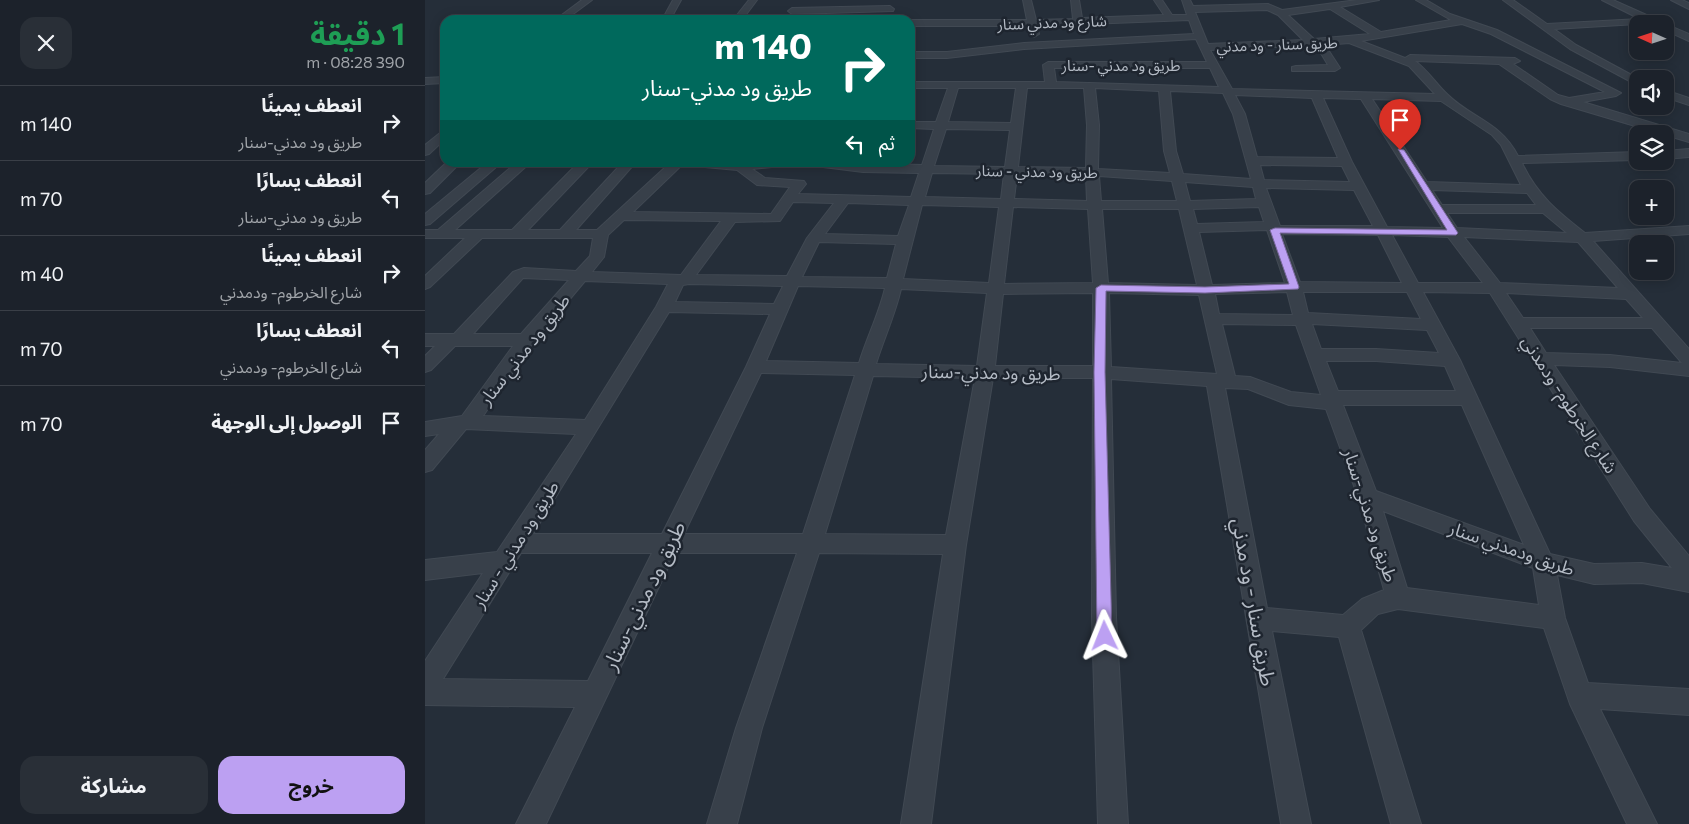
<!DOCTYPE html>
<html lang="ar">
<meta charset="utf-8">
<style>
body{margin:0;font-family:Commissioner,"Noto Sans Arabic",sans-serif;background:#292f37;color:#f1f3f6;direction:rtl;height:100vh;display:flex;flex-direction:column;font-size:19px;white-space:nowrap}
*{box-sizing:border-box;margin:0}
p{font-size:16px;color:#a0a4a9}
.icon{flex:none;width:28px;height:28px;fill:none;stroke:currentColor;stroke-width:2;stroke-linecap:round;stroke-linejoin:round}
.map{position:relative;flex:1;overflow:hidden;direction:ltr}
.side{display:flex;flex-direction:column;background:#1c222b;width:425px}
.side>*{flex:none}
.hud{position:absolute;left:15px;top:15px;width:475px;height:152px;border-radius:15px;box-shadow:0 2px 12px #0003,0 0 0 1px #3a3f47;direction:rtl;background:#00695c;color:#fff;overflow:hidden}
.needle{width:32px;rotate:273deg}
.fabs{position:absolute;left:1204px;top:15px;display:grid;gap:10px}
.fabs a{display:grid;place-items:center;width:45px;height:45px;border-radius:10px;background:#1c222b;box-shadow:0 2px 12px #0003,0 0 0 1px #3a3f47;font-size:25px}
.pin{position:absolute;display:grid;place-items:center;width:42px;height:42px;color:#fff;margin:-51px -21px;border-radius:50% 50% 50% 0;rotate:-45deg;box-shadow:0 0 5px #0007}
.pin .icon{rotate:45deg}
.me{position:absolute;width:55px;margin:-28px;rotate:358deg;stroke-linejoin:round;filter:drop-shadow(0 0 4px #0008)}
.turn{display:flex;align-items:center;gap:18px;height:105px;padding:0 20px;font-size:22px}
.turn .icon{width:65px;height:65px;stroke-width:2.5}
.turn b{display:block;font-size:35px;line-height:42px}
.then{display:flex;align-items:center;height:48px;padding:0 20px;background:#0003;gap:10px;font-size:19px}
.round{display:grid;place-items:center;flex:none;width:52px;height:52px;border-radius:15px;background:#292f37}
.overview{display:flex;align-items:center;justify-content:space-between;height:85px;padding:0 20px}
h1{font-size:30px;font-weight:700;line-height:38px;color:#1e9e55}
.button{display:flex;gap:10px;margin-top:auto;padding:10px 20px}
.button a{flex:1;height:58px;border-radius:15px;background:#bca0f2;color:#111;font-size:20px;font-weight:700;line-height:58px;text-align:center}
.button a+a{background:#292f37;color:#f1f3f6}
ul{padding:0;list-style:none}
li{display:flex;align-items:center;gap:15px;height:75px;padding:0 20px;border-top:1px solid #3a3f47}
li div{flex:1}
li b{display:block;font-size:19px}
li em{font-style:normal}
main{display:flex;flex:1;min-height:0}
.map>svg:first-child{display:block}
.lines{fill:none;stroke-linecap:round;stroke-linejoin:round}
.minor-casing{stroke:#414953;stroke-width:2}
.minor{fill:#38404a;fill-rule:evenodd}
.route{fill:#bca0f2;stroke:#7a689d}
.labels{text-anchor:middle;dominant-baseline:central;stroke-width:5;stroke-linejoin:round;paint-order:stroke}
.far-street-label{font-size:15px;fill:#b4bbc5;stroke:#1e252f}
.street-label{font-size:18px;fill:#b4bbc5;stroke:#1e252f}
.near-street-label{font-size:21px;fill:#b4bbc5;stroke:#1e252f}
</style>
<main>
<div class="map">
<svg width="1264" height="824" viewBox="0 0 1264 824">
<rect width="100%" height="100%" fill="#252e39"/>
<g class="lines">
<!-- minor casing -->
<g class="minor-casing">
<g id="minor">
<polygon points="157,0 167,0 140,20 130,20"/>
<polygon points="248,0 256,0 245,20 237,20"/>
<polygon points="324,0 332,0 317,20 308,20"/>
<path d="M 598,0 L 606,0 L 611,20 L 648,19 L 646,0 L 654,0 L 657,18 L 739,15 L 729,0 L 737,0 L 747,15 L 762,15 L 757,0 L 765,0 L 768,6 L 843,4 L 857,10 L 932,0 L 954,0 L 915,7 L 956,32 L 1026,20 L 991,0 L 1001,0 L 1025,14 L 1072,30 L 1196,93 L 1191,96 L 1158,102 L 1264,134 L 1264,142 L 1136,104 L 1125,99 L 1074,64 L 990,61 C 1002,69 1011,84 1022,94 C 1046,118 1076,122 1093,156 L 1212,152 L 1212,160 L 1097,163 C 1112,195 1133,212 1160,233 L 1264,226 L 1264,234 L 1168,241 L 1264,349 L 1264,376 L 1185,367 L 1129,365 L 1225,509 L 1264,556 L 1264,592 L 1217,583 L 1169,584 L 1132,575 L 1140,618 L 1163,683 L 1264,689 L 1264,715 L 1175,709 L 1232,824 L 1202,824 L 1145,704 L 1119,628 L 973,609 L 953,614 L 936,630 L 996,824 L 966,824 L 914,637 L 847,631 L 886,824 L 856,824 L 782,386 L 686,379 L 691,617 L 703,824 L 673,824 L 667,617 L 668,378 L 568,378 L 541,545 L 506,824 L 476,824 L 518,554 L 394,553 L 337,728 L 312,824 L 282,824 L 311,728 L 372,553 L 250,553 L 121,824 L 91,824 L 150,707 L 0,705 L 0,661 L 58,573 L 0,580 L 0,560 L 72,552 L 151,434 L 41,429 L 7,470 L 0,472 L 0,450 L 14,434 L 0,436 L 0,422 L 37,416 L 88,346 L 30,346 L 6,370 L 0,372 L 0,356 L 10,346 L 0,346 L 0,334 L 29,334 L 88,272 L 99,268 L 151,271 L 165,256 L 168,238 L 57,238 L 5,287 L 0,289 L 0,276 L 40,238 L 0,238 L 0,230 L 13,230 L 92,162 L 106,162 L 30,230 L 87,230 L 154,162 L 168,162 L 103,230 L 135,230 L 198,162 L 211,162 L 151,230 L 172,230 L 246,162 L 260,162 L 208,212 L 346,214 L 365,187 L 332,185 L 312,170 L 269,166 L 263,162 L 363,162 L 357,166 L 327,169 L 340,178 L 379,181 L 381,184 L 373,194 L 486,197 L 494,173 L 438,172 L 390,166 L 384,162 L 497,165 L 509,129 L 485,128 L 485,122 L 511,122 L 523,88 L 485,88 L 485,82 L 620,82 L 618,65 L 623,62 L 782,62 L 771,39 L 599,49 L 522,58 L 485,58 L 485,52 L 522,52 L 599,43 L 769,34 L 764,20 L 612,26 L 614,34 L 609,37 L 604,34 L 603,26 L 485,26 L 485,20 L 602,20 ZM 905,9 L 945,34 L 889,39 L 863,15 ZM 842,10 L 853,15 L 878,40 L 783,44 L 770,12 ZM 1037,24 L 1066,34 L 1180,92 L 1144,98 L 1133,95 L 1088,64 L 1095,61 L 1090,58 L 985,55 L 980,58 L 936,41 ZM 924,43 L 984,66 L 1010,94 L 807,89 L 785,50 L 891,45 L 903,65 L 871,66 L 867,67 L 867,71 L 910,71 L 915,68 L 900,45 ZM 629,68 L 785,68 L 794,87 L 631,82 ZM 533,88 L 591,88 L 586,123 L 523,122 ZM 602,88 L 659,88 L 662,125 L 661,168 L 593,167 ZM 670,88 L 734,91 L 739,151 L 745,173 L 673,169 L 674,125 ZM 745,91 L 798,93 L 808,114 L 826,179 L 758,174 L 751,151 ZM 810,95 L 887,98 L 913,158 L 832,157 L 820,114 ZM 898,98 L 936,99 L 1018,228 L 962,227 L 927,162 ZM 947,99 L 1016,101 L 1067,135 L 1076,145 L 1096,185 L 1002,182 ZM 521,129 L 585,130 L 580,167 L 509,166 ZM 835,165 L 917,166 L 925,182 L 839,180 ZM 507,173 L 579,174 L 576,199 L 500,197 ZM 592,175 L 661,176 L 662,201 L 589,199 ZM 674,176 L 747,181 L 752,201 L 676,201 ZM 760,182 L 828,187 L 831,199 L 765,201 ZM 841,188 L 929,190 L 948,226 L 855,226 ZM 1007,190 L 1102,193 L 1111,205 L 1017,205 ZM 368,202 L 409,203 L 382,238 L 362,276 L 271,275 L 310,222 L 355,221 ZM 423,203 L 484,205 L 473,236 L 400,234 ZM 497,205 L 574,207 L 564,283 L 478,279 ZM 588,207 L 663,209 L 668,283 L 579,284 ZM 834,207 L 839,222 L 772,224 L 768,209 ZM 677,209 L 754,209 L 772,285 L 683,283 ZM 1022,213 L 1118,213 L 1142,233 L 1032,228 ZM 199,220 L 296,221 L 256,275 L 167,272 L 179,257 L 183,235 ZM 842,230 L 860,283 L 787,285 L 774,232 ZM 857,234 L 953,235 L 977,283 L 875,282 ZM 967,235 L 1023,237 L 1058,283 L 993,283 ZM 1039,237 L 1153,242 L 1193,288 L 1075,283 ZM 394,242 L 471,244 L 462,278 L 377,277 ZM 98,278 L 144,280 L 96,334 L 48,334 ZM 160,281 L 243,284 L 231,307 L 160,420 L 58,416 L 107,344 ZM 264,284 L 358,286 L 349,304 L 250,302 L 258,285 ZM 373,286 L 460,288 C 454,314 442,337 434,363 L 341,361 ZM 476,289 L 562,293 L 552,366 L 451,364 C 459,338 470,315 476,289 ZM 862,292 L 868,315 L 794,314 L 790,294 ZM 878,292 L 982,292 L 996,319 L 883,313 ZM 998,292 L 1065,293 L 1209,521 L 1247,568 L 1217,563 L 1169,564 L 1125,554 L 1035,360 ZM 668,293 L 668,366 L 570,366 L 578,294 ZM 684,293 L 774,295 L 792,374 L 686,367 ZM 1081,293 L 1201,299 L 1218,318 L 1098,318 ZM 244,312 L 345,314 L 321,367 L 237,534 L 108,534 ZM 797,324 L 871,325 L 896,395 L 866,392 L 825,377 L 810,376 ZM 887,324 L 1002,330 L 1014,353 L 951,349 L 896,349 ZM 1105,328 L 1227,328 L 1257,363 L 1185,355 L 1121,353 ZM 901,361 L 951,361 L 1020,366 L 1031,391 L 913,391 ZM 336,373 L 430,375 L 378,534 L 259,534 ZM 448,376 L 550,378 L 521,535 L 400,534 ZM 800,388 L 823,389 L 864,405 L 901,409 L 933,497 L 959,590 L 937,599 L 918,615 L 842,608 ZM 918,405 L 1037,405 L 1099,545 L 951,491 ZM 958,511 L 1108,568 L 1114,605 L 982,588 ZM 96,553 L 227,553 L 163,681 L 18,679 Z"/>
<polygon points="1078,0 1088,0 1122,24 1215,19 1177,0 1188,0 1226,17 1230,21 1229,23 1129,29 1151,45 1214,79 1212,85 1145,49"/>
<polygon points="1246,0 1257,0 1264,3 1264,9"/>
<polygon points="465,6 469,9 468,11 367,14 363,11 367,8"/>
<polygon points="1240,24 1264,34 1264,41 1240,30"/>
<polygon points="20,77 20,83 0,84 0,78"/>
<polygon points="1240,90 1264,98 1264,105 1240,97"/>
<polygon points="20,129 20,139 4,154 0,155 0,145"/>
<polygon points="1264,149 1264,157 1240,159 1240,151"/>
<polygon points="22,162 36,162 5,193 0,194 0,183"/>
<polygon points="63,162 77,162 5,224 0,225 0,214"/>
</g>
</g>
<!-- minor -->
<use href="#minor" class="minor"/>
</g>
<!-- route -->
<polygon class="route" points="973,149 979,150 1033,233 1031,235 855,233 874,287 873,289 780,293 681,291 680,372 687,636 685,641 680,643 674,641 672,636 669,372 671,288 676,285 780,287 864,284 845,230 850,228 1022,230"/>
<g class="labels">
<!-- far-street labels -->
<g class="far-street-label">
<text transform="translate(627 22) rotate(-2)">شارع ود مدني سنار</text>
<text transform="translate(852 44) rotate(-2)">طريق سنار - ود مدني</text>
<text x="696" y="65">طريق ود مدني -سنار</text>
<text transform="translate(612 171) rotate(1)">طريق ود مدني - سنار</text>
</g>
<!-- street labels -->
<g class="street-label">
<text transform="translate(99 349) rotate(-52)">طريق ود مدني سنار</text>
<text transform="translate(566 372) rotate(1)">طريق ود مدني-سنار</text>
<text transform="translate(1145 404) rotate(57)">شارع الخرطوم- ودمدني</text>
<text transform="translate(946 515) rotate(72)">طريق ود مدني-سنار</text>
<text transform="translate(90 544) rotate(-58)">طريق ود مدني - سنار</text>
<text transform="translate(1087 548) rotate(19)">طريق ودمدني سنار</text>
</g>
<!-- near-street labels -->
<g class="near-street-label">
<text transform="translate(218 595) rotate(-64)">طريق ود مدني-سنار</text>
<text transform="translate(830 602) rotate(80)">طريق سنار - ود مدني</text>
</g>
</g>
</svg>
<div class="fabs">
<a><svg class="needle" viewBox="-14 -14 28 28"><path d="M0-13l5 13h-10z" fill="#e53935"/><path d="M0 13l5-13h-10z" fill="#a0a4a9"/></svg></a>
<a><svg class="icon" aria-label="sound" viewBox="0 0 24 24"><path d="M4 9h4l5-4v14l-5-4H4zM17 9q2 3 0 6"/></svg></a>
<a><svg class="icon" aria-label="layers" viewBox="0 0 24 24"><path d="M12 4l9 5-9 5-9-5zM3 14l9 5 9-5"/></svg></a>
<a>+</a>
<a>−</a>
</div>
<div class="pin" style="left:975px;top:150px;background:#d93025"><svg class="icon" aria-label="arrive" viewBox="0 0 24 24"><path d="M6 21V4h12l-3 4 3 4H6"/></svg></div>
<svg class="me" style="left:680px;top:636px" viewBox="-20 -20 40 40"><path d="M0-17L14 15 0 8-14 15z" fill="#bca0f2" stroke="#fff" stroke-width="4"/></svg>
<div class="hud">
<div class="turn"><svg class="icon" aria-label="right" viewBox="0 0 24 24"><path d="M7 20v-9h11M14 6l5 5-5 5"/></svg><div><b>140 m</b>طريق ود مدني-سنار</div></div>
<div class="then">ثم<svg class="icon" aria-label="left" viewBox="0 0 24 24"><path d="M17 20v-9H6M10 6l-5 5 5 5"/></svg></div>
</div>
</div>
<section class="side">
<div class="overview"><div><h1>1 دقيقة</h1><p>390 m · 08:28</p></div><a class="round"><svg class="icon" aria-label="close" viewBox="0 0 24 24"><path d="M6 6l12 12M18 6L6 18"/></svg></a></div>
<ul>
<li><svg class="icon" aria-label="right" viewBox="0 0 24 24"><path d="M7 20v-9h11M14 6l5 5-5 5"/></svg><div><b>انعطف يمينًا</b><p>طريق ود مدني-سنار</p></div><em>140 m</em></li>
<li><svg class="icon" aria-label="left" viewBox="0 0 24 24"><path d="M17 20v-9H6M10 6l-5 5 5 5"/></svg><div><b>انعطف يسارًا</b><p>طريق ود مدني-سنار</p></div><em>70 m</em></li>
<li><svg class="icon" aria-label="right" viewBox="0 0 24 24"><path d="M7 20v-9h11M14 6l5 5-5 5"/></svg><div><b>انعطف يمينًا</b><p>شارع الخرطوم- ودمدني</p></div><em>40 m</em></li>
<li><svg class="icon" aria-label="left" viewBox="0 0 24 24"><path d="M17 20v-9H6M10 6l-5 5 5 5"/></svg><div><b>انعطف يسارًا</b><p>شارع الخرطوم- ودمدني</p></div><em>70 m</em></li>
<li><svg class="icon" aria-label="arrive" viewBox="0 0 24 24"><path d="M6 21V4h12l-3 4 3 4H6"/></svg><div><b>الوصول إلى الوجهة</b></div><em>70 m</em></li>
</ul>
<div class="button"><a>خروج</a><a>مشاركة</a></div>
</section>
</main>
